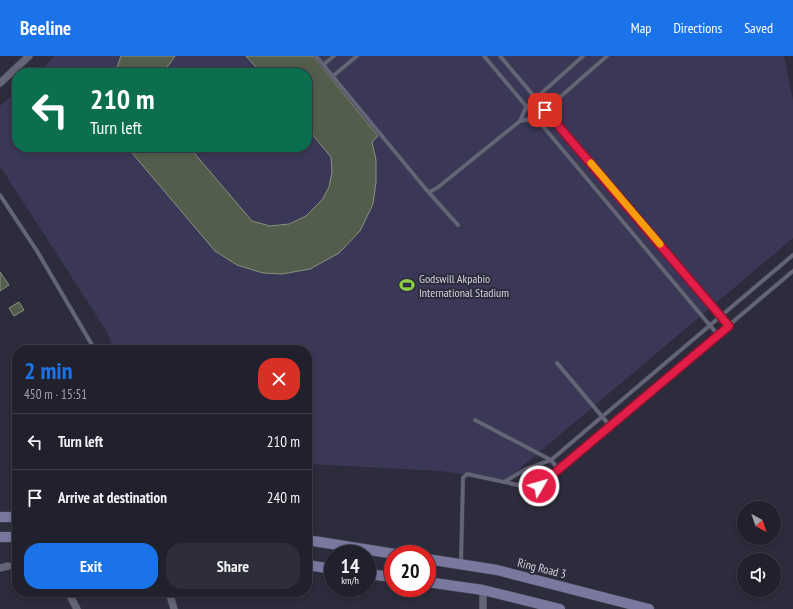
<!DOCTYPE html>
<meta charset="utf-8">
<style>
body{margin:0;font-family:"PT Sans Narrow",sans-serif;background:#2d2e39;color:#f1f3f6;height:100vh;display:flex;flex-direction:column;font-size:15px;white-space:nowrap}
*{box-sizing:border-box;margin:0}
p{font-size:13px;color:#a2a3aa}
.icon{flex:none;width:22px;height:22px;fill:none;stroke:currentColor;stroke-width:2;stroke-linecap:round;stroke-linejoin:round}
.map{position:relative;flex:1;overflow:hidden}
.panel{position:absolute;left:12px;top:289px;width:300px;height:252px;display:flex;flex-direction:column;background:#21212d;border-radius:16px;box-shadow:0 2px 6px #0003,0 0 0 1px #3e3e49}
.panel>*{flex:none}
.hud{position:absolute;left:12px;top:12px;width:300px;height:84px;border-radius:16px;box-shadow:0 2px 6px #0003,0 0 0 1px #3e3e49;background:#0b6e4f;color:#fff;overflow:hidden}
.needle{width:26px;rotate:140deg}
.tools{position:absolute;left:737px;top:445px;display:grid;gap:8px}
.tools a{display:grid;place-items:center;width:44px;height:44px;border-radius:50%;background:#21212d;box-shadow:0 2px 6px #0003,0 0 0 1px #3e3e49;font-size:20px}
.speed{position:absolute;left:324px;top:489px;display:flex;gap:8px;font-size:20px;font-weight:700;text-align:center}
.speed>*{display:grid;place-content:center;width:52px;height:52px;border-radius:50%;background:#21212d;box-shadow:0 2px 6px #0003,0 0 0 1px #3e3e49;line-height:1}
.speed small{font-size:10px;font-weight:400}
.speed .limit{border:6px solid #d22;background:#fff;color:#111}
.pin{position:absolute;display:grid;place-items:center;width:34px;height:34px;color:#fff;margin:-17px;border-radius:8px;box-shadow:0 2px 6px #0006}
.me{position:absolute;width:44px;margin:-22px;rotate:52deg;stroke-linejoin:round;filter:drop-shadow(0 0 3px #0008)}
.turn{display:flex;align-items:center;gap:14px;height:84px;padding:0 12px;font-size:18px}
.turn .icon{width:52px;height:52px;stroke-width:2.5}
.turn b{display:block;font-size:28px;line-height:34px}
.round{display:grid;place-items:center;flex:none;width:42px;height:42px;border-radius:16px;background:#2d2e39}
.overview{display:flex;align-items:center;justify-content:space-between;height:68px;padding:0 12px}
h1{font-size:24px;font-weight:700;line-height:30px;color:#1a73e8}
.button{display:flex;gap:8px;margin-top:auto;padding:8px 12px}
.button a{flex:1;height:46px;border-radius:16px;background:#1a73e8;color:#fff;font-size:16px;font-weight:700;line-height:46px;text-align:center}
.button a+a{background:#2d2e39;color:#f1f3f6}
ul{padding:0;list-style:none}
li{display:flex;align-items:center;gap:12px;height:56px;padding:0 12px;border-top:1px solid #3e3e49}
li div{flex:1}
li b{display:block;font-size:15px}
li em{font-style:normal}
header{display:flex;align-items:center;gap:24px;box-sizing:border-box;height:56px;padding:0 20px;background:#1a73e8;color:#fff}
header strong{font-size:19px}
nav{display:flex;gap:22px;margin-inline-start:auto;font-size:14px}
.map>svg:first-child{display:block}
.park{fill:#3a3856}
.building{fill:#535d4c;stroke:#87927f}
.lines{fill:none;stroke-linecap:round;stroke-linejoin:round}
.lane-casing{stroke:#4a4957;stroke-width:4.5}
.street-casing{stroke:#4a4957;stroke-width:8}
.secondary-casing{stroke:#4a4957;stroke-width:11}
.lane{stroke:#656578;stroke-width:3.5}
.street{stroke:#656578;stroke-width:7}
.secondary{stroke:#7a789f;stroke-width:10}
.route-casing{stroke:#92132f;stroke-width:10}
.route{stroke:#e11d48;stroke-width:7}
.slow{stroke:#f59e0b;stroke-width:7}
.labels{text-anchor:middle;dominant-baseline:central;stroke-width:4;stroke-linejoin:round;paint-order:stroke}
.poi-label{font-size:12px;fill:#d2d2dd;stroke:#2c2c3c;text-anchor:start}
.street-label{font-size:12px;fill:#d2d2dd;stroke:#2c2c3c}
</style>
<header>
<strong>Beeline</strong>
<nav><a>Map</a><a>Directions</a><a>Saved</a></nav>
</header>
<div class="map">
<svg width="793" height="553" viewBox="0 0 793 553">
<rect width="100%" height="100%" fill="#2c2c3c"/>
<!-- park -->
<polygon class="park" points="54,0 784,0 793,44 793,182 505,425 441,415 307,408 307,294 114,294 107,276 0,110 0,50 17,35 17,91 307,91 307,17 38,17"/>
<!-- building -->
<g class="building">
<polygon points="121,0 175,0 163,17 115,17"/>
<polygon points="246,0 313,0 378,80 372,86 376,104 376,126 373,148 360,175 339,197 310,213 282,218 263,217 237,209 215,195 127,91 189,91 252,165 270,170 289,168 306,160 322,144 329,131 332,116 331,101 307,72 307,17 261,17"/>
<polygon points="0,216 9,229 0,235"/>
<polygon points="19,246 24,254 14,260 9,252"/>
</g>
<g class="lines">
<!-- lane casing -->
<g class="lane-casing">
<g id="lane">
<polyline points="316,0 424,131 458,169"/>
<polyline points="484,0 718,279"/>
<polyline points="500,0 729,270"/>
<polyline points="323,9 334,0"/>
<polyline points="333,20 357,0"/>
<polyline points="520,65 536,62 607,0"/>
<polyline points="429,136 437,132 520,65 526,51 583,0"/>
<polyline points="0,139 37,195 95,294"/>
<polyline points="557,307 610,370"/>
<polyline points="475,364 551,404 559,414"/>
<polyline points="504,426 526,413 551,404 793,199"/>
<polyline points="461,507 463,422 467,418 527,431 539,430 793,215"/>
</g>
</g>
<!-- street casing -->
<g class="street-casing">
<g id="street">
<polyline points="0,27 29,0"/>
<polyline points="0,512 8,510"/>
<polyline points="68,536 77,553"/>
<polyline points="169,536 174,553"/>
<polyline points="483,553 483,534"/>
</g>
</g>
<!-- secondary casing -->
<g class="secondary-casing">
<g id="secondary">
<polyline points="0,461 17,461"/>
<polyline points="0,481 17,481"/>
<polyline points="307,484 395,498"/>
<polyline points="427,503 497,514 649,553"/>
<polyline points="307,509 333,513"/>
<polyline points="367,518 393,521"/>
<polyline points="427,526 483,534 560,553"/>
</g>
</g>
<!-- lane -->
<use href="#lane" class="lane"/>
<!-- street -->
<use href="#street" class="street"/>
<!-- secondary -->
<use href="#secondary" class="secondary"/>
</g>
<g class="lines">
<!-- route casing -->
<g class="route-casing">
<polyline id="route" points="539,430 729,270 545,54"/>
</g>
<!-- route -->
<use href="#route" class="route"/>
<!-- slow -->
<polyline class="slow" points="591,107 660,188"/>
</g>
<!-- icons -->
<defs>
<g id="stadium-bare" transform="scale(1.2)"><path d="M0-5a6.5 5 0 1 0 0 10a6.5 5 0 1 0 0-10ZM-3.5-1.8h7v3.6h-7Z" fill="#8cce45" stroke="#2c2c3c" stroke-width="2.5" paint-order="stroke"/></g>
</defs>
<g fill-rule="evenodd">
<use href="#stadium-bare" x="407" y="229"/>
</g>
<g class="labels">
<!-- poi labels -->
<g class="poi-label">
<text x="419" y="222">Godswill Akpabio<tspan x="419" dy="14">International Stadium</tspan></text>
</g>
<!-- street labels -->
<g class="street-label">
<text transform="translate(542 512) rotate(14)">Ring Road 3</text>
</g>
</g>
</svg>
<div class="tools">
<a><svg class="needle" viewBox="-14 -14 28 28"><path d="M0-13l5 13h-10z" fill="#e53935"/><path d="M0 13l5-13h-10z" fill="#a2a3aa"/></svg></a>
<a><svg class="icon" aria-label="sound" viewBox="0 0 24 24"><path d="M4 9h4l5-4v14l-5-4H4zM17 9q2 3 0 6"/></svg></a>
</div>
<div class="speed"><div>14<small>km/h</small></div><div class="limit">20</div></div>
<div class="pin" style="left:545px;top:54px;background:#d93025"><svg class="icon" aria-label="arrive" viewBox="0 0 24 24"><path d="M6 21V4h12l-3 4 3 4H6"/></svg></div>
<svg class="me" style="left:539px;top:430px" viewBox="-20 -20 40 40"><circle r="17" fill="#e11d48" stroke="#fff" stroke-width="3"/><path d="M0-11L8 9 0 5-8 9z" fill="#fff"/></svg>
<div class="hud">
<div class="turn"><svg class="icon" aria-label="left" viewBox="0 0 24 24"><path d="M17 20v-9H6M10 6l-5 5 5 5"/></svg><div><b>210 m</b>Turn left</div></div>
</div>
<section class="panel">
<div class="overview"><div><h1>2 min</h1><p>450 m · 15:51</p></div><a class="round" style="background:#d93025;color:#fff"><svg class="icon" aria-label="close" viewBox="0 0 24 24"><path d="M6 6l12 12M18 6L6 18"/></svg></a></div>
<ul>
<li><svg class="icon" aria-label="left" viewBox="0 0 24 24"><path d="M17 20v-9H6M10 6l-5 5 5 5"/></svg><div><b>Turn left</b></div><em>210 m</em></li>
<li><svg class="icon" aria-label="arrive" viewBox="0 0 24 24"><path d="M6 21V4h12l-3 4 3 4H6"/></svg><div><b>Arrive at destination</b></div><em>240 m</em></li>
</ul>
<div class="button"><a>Exit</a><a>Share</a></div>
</section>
</div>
